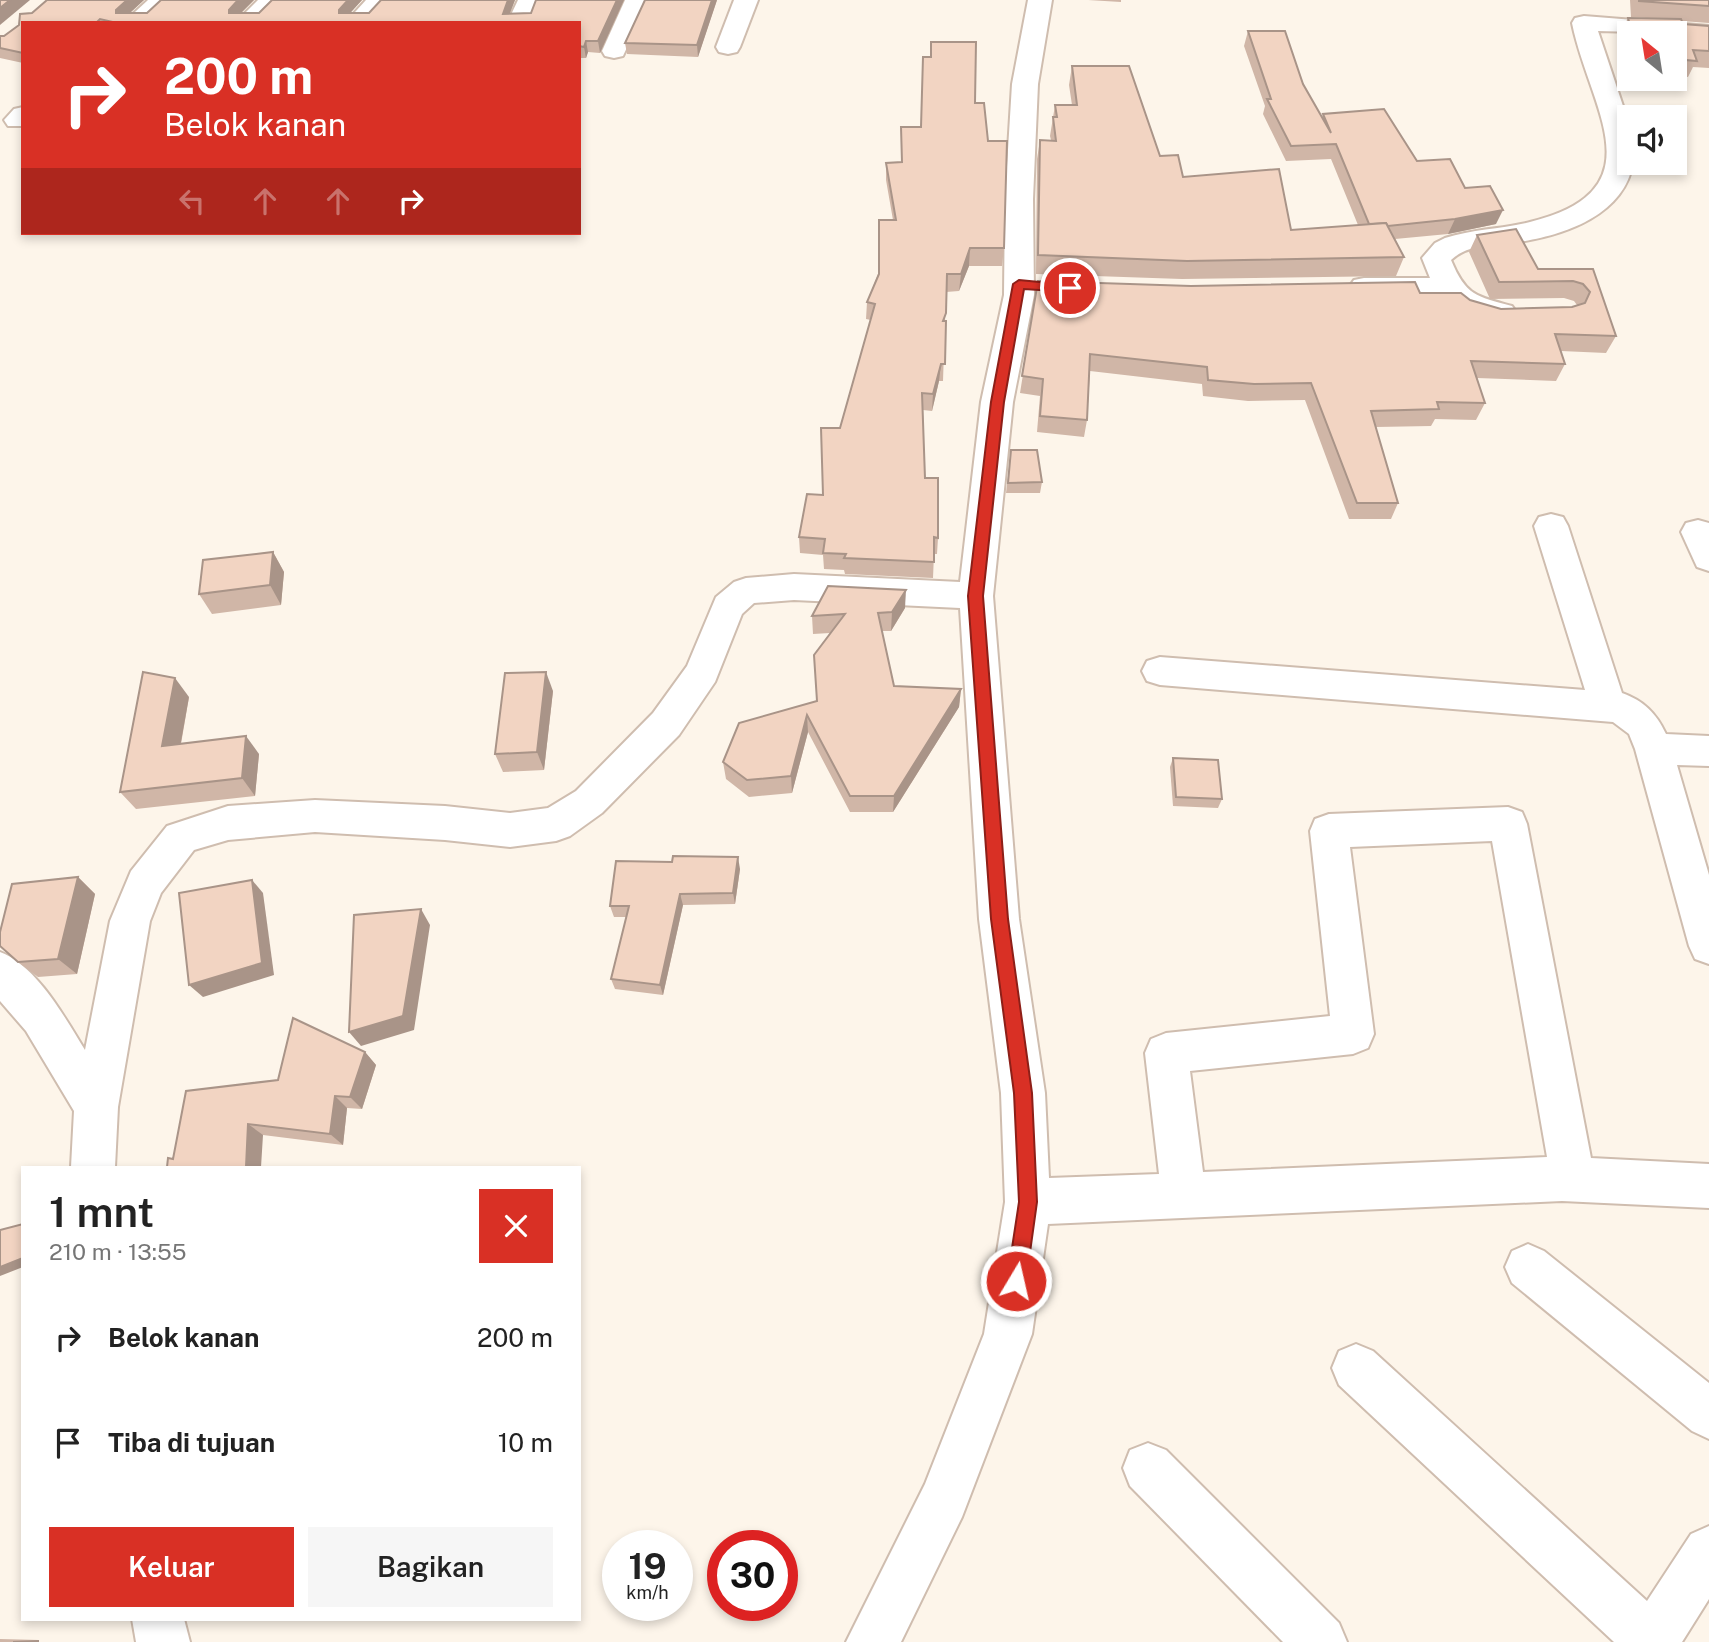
<!DOCTYPE html>
<html lang="id">
<meta charset="utf-8">
<style>
body{margin:0;font-family:"Public Sans",sans-serif;background:#f6f6f6;color:#222;height:100vh;display:flex;flex-direction:column;font-size:26px;white-space:nowrap}
*{box-sizing:border-box;margin:0}
p{font-size:23px;color:#767676}
.icon{flex:none;width:38px;height:38px;fill:none;stroke:currentColor;stroke-width:2;stroke-linecap:round;stroke-linejoin:round}
.map{position:relative;flex:1;overflow:hidden}
.details{position:absolute;left:21px;top:1166px;width:560px;height:455px;display:flex;flex-direction:column;background:#fff;border-radius:0px;box-shadow:0 4px 10px #0003}
.details>*{flex:none}
.banner{position:absolute;left:21px;top:21px;width:560px;height:214px;border-radius:0px;box-shadow:0 4px 10px #0003;background:#d93025;color:#fff;overflow:hidden}
.needle{width:46px;rotate:330deg}
.tools{position:absolute;left:1617px;top:21px;display:grid;gap:14px}
.tools a{display:grid;place-items:center;width:70px;height:70px;border-radius:0px;background:#fff;box-shadow:0 4px 10px #0003;font-size:35px}
.speed{position:absolute;left:602px;top:1530px;display:flex;gap:14px;font-size:35px;font-weight:700;text-align:center}
.speed>*{display:grid;place-content:center;width:91px;height:91px;border-radius:50%;background:#fff;box-shadow:0 4px 10px #0003;line-height:1}
.speed small{font-size:18px;font-weight:400}
.speed .limit{border:10px solid #d22;background:#fff;color:#111}
.pin{position:absolute;display:grid;place-items:center;width:60px;height:60px;color:#fff;margin:-30px;border:4px solid #fff;border-radius:50%;box-shadow:0 2px 7px #0007}
.me{position:absolute;width:77px;margin:-38px;rotate:9deg;stroke-linejoin:round;filter:drop-shadow(0 0 5px #0008)}
.turn{display:flex;align-items:center;gap:24px;height:147px;padding:0 28px;font-size:32px}
.turn .icon{width:91px;height:91px;stroke-width:2.5}
.turn b{display:block;font-size:49px;line-height:60px}
.lanes{display:flex;align-items:center;height:66px;padding:0 28px;background:#0003;justify-content:center;gap:35px;direction:ltr}
.lanes .off{opacity:.35}
.round{display:grid;place-items:center;flex:none;width:74px;height:74px;border-radius:0px;background:#f6f6f6}
.overview{display:flex;align-items:center;justify-content:space-between;height:119px;padding:0 28px}
h1{font-size:42px;font-weight:600;line-height:52px}
.primary-button{display:flex;gap:14px;margin-top:auto;padding:14px 28px}
.primary-button a{flex:1;height:80px;border-radius:0px;background:#d93025;color:#fff;font-size:28px;font-weight:600;line-height:80px;text-align:center}
.primary-button a+a{background:#f6f6f6;color:#222}
ul{padding:0;list-style:none}
li{display:flex;align-items:center;gap:21px;height:105px;padding:0 28px}
li div{flex:1}
li b{display:block;font-size:26px}
li em{font-style:normal}
.map>svg:first-child{display:block}
.lines{fill:none;stroke-linecap:round;stroke-linejoin:round}
.minor-casing{stroke:#cfbdaf;stroke-width:4}
.minor{fill:#fff;fill-rule:evenodd}
.wall{fill:#d0b6a7}
.shaded-wall{fill:#a99488}
.building{fill:#f2d4c2;stroke:#a99488;stroke-width:2}
.route{fill:#d93025;stroke:#8d1f18;stroke-width:2}
</style>
<div class="map">
<svg width="1709" height="1642" viewBox="0 0 1709 1642">
<rect width="100%" height="100%" fill="#fdf5ea"/>
<g class="lines">
<!-- minor casing -->
<g class="minor-casing">
<g id="minor">
<polygon points="148,0 174,0 150,23 123,23"/>
<polygon points="258,0 284,0 261,23 235,23"/>
<polygon points="366,0 391,0 371,23 345,23"/>
<polygon points="518,0 542,0 531,23 507,23"/>
<polygon points="625,0 649,0 623,56 614,58 605,56 602,51"/>
<polygon points="734,0 758,0 740,47 737,52 728,54 719,52 716,47"/>
<path d="M 1028,0 L 1052,0 L 1038,84 L 1033,199 L 1034,295 L 1013,402 L 993,596 L 1019,919 L 1045,1093 L 1049,1178 L 1159,1174 L 1145,1053 L 1151,1039 L 1166,1033 L 1330,1016 L 1310,831 L 1315,819 L 1329,814 L 1508,807 L 1522,812 L 1527,824 L 1591,1158 L 1709,1164 L 1709,1208 L 1562,1201 L 1048,1224 L 1032,1334 L 962,1517 L 901,1642 L 846,1642 L 925,1484 L 984,1334 L 1005,1202 L 1001,1093 L 979,919 L 960,608 L 794,600 L 754,603 L 742,614 L 715,682 L 679,735 L 602,813 L 570,836 L 556,841 L 510,847 L 445,840 L 315,832 L 228,840 L 194,850 L 161,893 L 150,921 L 118,1107 L 115,1167 L 71,1167 L 74,1111 L 26,1031 L 0,1001 L 0,952 C 37,966 65,1018 85,1050 L 110,921 L 131,871 L 167,826 L 228,806 L 315,800 L 445,806 L 510,813 L 548,808 L 576,791 L 653,713 L 687,666 L 716,597 L 734,582 L 746,578 L 794,574 L 960,582 L 981,402 L 1004,295 L 1005,199 L 1012,84 ZM 1492,841 L 1547,1157 L 1203,1172 L 1190,1071 L 1353,1054 L 1368,1048 L 1374,1034 L 1350,847 Z"/>
<path d="M 1584,16 L 1709,26 L 1709,40 L 1675,38 L 1675,33 L 1598,31 L 1629,124 L 1629,163 L 1633,163 C 1624,215 1565,235 1519,242 C 1496,246 1469,243 1451,260 C 1466,296 1476,296 1512,306 L 1517,313 L 1512,320 L 1502,323 L 1463,314 L 1441,296 L 1364,296 L 1354,294 L 1349,287 L 1354,280 L 1364,278 L 1430,278 L 1422,258 L 1435,243 L 1445,238 C 1473,229 1502,229 1530,222 C 1660,190 1589,108 1572,23 L 1575,18 Z"/>
<polygon points="23,107 23,126 8,126 4,120 14,109"/>
<path d="M 1551,514 L 1563,517 L 1568,526 L 1622,693 C 1644,701 1656,713 1666,734 L 1709,736 L 1709,766 L 1677,765 L 1709,875 L 1709,964 L 1695,959 L 1689,946 L 1635,749 L 1629,734 L 1613,722 L 1160,685 L 1147,681 L 1142,671 L 1147,661 L 1160,657 L 1585,690 L 1534,526 L 1539,517 Z"/>
<polygon points="1698,520 1709,523 1709,571 1697,567 1681,532 1686,523"/>
<polygon points="1528,1244 1544,1251 1709,1383 1709,1439 1692,1431 1512,1283 1505,1267 1512,1251"/>
<polygon points="1356,1344 1373,1351 1647,1601 1691,1534 1709,1526 1709,1599 1682,1642 1614,1642 1339,1385 1332,1368 1339,1351"/>
<polygon points="1148,1443 1166,1450 1339,1623 1347,1642 1283,1642 1130,1486 1123,1468 1130,1450"/>
<polygon points="132,1619 184,1619 190,1642 136,1642"/>
</g>
</g>
<!-- minor -->
<use href="#minor" class="minor"/>
</g>
<!-- wall -->
<g class="wall">
<polygon points="47,0 144,0 130,13 147,13 161,0 254,0 241,13 259,13 272,0 362,0 350,13 369,13 381,0 515,0 510,13 531,13 536,0 624,0 600,53 588,52 586,58 579,58 579,23 23,23 23,63 0,58 0,36 4,36 19,25 20,14 32,13"/>
<polygon points="717,0 698,57 627,54 625,43"/>
<polygon points="1088,0 1121,0 1121,2"/>
<polygon points="1630,0 1709,0 1709,23 1682,21 1683,24 1709,26 1709,68 1693,67 1688,77 1675,76 1675,33 1629,33 1629,69 1620,34 1628,18 1647,18 1631,17"/>
<polygon points="1248,31 1303,84 1322,118 1323,114 1417,161 1465,188 1496,224 1448,234 1395,239 1404,257 1396,276 1182,279 1036,274 1037,159 1040,140 1051,140 1050,136 1055,105 1072,105 1069,85 1072,66 1160,156 1183,177 1291,230 1358,225 1331,159 1286,161 1263,114 1265,106 1244,46"/>
<polygon points="931,42 975,103 988,141 1004,248 1002,266 969,266 959,291 946,292 943,381 939,381 932,411 923,410 925,478 938,538 937,554 934,554 933,578 845,574 844,570 824,569 823,555 800,553 799,537 823,495 840,428 871,320 866,319 867,302 878,274 893,220 886,180 886,163 901,162 901,127 921,127 930,57"/>
<polygon points="1477,235 1538,269 1593,269 1616,336 1606,353 1561,351 1565,364 1556,381 1477,378 1485,403 1476,420 1435,419 1431,426 1376,427 1398,503 1391,519 1349,519 1305,400 1248,401 1203,396 1202,384 1090,371 1087,420 1084,437 1037,432 1040,396 1020,393 1038,281 1420,293 1470,300 1501,309 1572,307 1577,305 1574,301 1564,298 1490,299 1469,252"/>
<polygon points="1011,450 1042,482 1040,493 1006,493"/>
<polygon points="273,552 284,572 281,605 212,614 199,594"/>
<polygon points="905,608 891,631 882,631 894,686 961,689 959,707 893,812 850,812 808,732 792,793 749,797 726,779 723,762 817,701 814,655 830,633 813,634 812,616"/>
<polygon points="553,691 544,770 503,772 495,754"/>
<polygon points="189,697 181,744 259,754 255,796 136,809 120,792"/>
<polygon points="1173,758 1222,799 1218,808 1173,806 1170,767"/>
<polygon points="740,869 735,904 683,905 663,995 615,989 611,979 626,917 614,917 610,906"/>
<polygon points="78,877 95,894 77,974 38,977 18,962"/>
<polygon points="365,1052 376,1065 362,1109 347,1108 343,1145 263,1135 173,1159 278,1080"/>
<polygon points="0,1639 39,1640 39,1642 0,1642"/>
</g>
<!-- shaded-wall -->
<g class="shaded-wall">
<polygon points="10,0 30,0 0,25 0,8"/>
<polygon points="127,0 144,0 121,21 116,13 116,10"/>
<polygon points="238,0 254,0 233,21 229,13 229,10"/>
<polygon points="348,0 362,0 343,21 339,13 339,10"/>
<polygon points="508,0 515,0 506,23 503,14"/>
<polygon points="617,0 624,0 600,53 598,41"/>
<polygon points="712,0 717,0 698,57 697,45"/>
<polygon points="586,41 588,52 586,58 584,47"/>
<polygon points="1503,210 1496,224 1448,234 1455,219"/>
<polygon points="970,248 969,266 959,291 961,274"/>
<polygon points="941,364 939,381 932,411 933,394"/>
<polygon points="273,552 284,572 281,605 270,585"/>
<polygon points="906,590 905,608 891,631 892,612"/>
<polygon points="546,672 553,691 544,770 537,752"/>
<polygon points="175,678 189,697 177,764 162,746"/>
<polygon points="961,689 959,707 893,812 894,796"/>
<polygon points="807,715 808,732 792,793 791,776"/>
<polygon points="246,736 259,754 255,796 242,778"/>
<polygon points="738,857 740,869 735,904 733,893"/>
<polygon points="78,877 95,894 77,974 58,959"/>
<polygon points="252,880 263,893 274,975 203,997 189,985"/>
<polygon points="680,894 683,905 663,995 660,985"/>
<polygon points="421,909 430,925 414,1030 361,1046 349,1032"/>
<polygon points="365,1052 376,1065 362,1109 350,1097"/>
<polygon points="335,1096 347,1108 343,1145 330,1134"/>
<polygon points="248,1124 263,1135 261,1167 246,1167"/>
<polygon points="23,1258 23,1267 0,1276 0,1267"/>
<polygon points="39,1640 39,1642 13,1642 13,1641"/>
</g>
<!-- building -->
<g class="building">
<polygon points="0,0 10,0 0,8"/>
<polygon points="47,0 127,0 116,10 116,13 147,13 161,0 238,0 229,10 229,13 259,13 272,0 348,0 339,10 339,13 369,13 381,0 508,0 503,14 531,13 536,0 617,0 598,41 586,41 584,47 579,46 579,23 117,23 100,19 96,23 23,23 23,53 0,48 0,36 4,36 19,25 20,14 32,13"/>
<polygon points="645,0 712,0 697,45 625,43"/>
<polygon points="1639,0 1709,0 1709,6 1639,1"/>
<polygon points="1628,18 1681,19 1683,24 1709,26 1709,51 1693,50 1697,61 1675,59 1675,33 1632,33"/>
<polygon points="1248,31 1285,31 1303,84 1331,133 1323,114 1384,109 1417,161 1450,159 1465,188 1490,186 1503,210 1455,219 1388,226 1386,223 1369,224 1336,144 1291,146 1267,99 1271,99"/>
<polygon points="931,42 976,42 975,103 984,103 988,141 1007,141 1004,248 970,248 961,274 947,274 946,313 943,321 946,321 945,364 941,364 933,394 922,393 925,478 938,478 938,538 934,537 934,562 844,558 846,554 823,553 825,539 799,537 807,494 823,495 821,428 840,428 875,304 867,302 879,274 879,220 896,220 886,163 902,162 901,127 921,127 923,57 931,57"/>
<polygon points="1072,66 1129,66 1160,156 1178,155 1183,177 1279,169 1291,230 1386,223 1404,257 1187,261 1038,255 1040,140 1056,141 1053,117 1057,117 1055,105 1077,105"/>
<polygon points="1516,229 1538,269 1593,269 1616,336 1555,334 1565,364 1471,361 1485,403 1437,402 1439,409 1371,411 1398,503 1357,503 1311,383 1254,384 1208,380 1207,367 1090,354 1087,420 1040,416 1043,379 1022,376 1038,281 1191,286 1415,282 1420,293 1461,293 1470,300 1501,309 1572,307 1585,303 1590,292 1583,284 1573,281 1499,282 1477,235"/>
<polygon points="1011,450 1037,450 1042,482 1008,483"/>
<polygon points="273,552 270,585 199,594 203,560"/>
<polygon points="828,586 906,590 892,612 878,613 894,686 961,689 894,796 850,796 807,715 791,776 747,780 723,762 739,723 817,701 814,655 845,614 812,616"/>
<polygon points="143,672 175,678 162,746 246,736 242,778 120,792"/>
<polygon points="546,672 537,752 495,754 505,673"/>
<polygon points="1173,758 1218,760 1222,799 1176,797"/>
<polygon points="673,856 738,857 733,893 680,894 660,985 611,979 629,906 610,906 616,861 672,862"/>
<polygon points="78,877 58,959 18,962 0,946 0,932 12,884"/>
<polygon points="252,880 262,963 189,985 179,893"/>
<polygon points="421,909 403,1016 349,1032 354,915"/>
<polygon points="293,1018 365,1052 350,1097 335,1096 330,1134 248,1124 246,1167 167,1167 168,1158 173,1159 186,1091 278,1080"/>
<polygon points="23,1224 23,1258 0,1267 0,1230"/>
</g>
<!-- route -->
<polygon class="route" points="1019,280 1070,285 1076,288 1070,292 1024,289 1004,402 983,596 1008,919 1032,1093 1037,1202 1026,1281 1023,1288 1016,1291 1009,1288 1007,1281 1019,1202 1014,1093 991,919 968,596 991,402 1013,284"/>
</svg>
<div class="tools">
<a><svg class="needle" viewBox="-14 -14 28 28"><path d="M0-13l5 13h-10z" fill="#e53935"/><path d="M0 13l5-13h-10z" fill="#767676"/></svg></a>
<a><svg class="icon" aria-label="sound" viewBox="0 0 24 24"><path d="M4 9h4l5-4v14l-5-4H4zM17 9q2 3 0 6"/></svg></a>
</div>
<div class="speed"><div>19<small>km/h</small></div><div class="limit">30</div></div>
<div class="pin" style="left:1070px;top:288px;background:#d93025"><svg class="icon" aria-label="arrive" viewBox="0 0 24 24"><path d="M6 21V4h12l-3 4 3 4H6"/></svg></div>
<svg class="me" style="left:1016px;top:1281px" viewBox="-20 -20 40 40"><circle r="17" fill="#d93025" stroke="#fff" stroke-width="3"/><path d="M0-11L8 9 0 5-8 9z" fill="#fff"/></svg>
<div class="banner">
<div class="turn"><svg class="icon" aria-label="right" viewBox="0 0 24 24"><path d="M7 20v-9h11M14 6l5 5-5 5"/></svg><div><b>200 m</b>Belok kanan</div></div>
<div class="lanes"><svg class="icon off" aria-label="left" viewBox="0 0 24 24"><path d="M17 20v-9H6M10 6l-5 5 5 5"/></svg><svg class="icon off" aria-label="ahead" viewBox="0 0 24 24"><path d="M12 20V5M6 11l6-6 6 6"/></svg><svg class="icon off" aria-label="ahead" viewBox="0 0 24 24"><path d="M12 20V5M6 11l6-6 6 6"/></svg><svg class="icon" aria-label="right" viewBox="0 0 24 24"><path d="M7 20v-9h11M14 6l5 5-5 5"/></svg></div>
</div>
<section class="details">
<div class="overview"><div><h1>1 mnt</h1><p>210 m · 13:55</p></div><a class="round" style="background:#d93025;color:#fff"><svg class="icon" aria-label="close" viewBox="0 0 24 24"><path d="M6 6l12 12M18 6L6 18"/></svg></a></div>
<ul>
<li><svg class="icon" aria-label="right" viewBox="0 0 24 24"><path d="M7 20v-9h11M14 6l5 5-5 5"/></svg><div><b>Belok kanan</b></div><em>200 m</em></li>
<li><svg class="icon" aria-label="arrive" viewBox="0 0 24 24"><path d="M6 21V4h12l-3 4 3 4H6"/></svg><div><b>Tiba di tujuan</b></div><em>10 m</em></li>
</ul>
<div class="primary-button"><a>Keluar</a><a>Bagikan</a></div>
</section>
</div>
